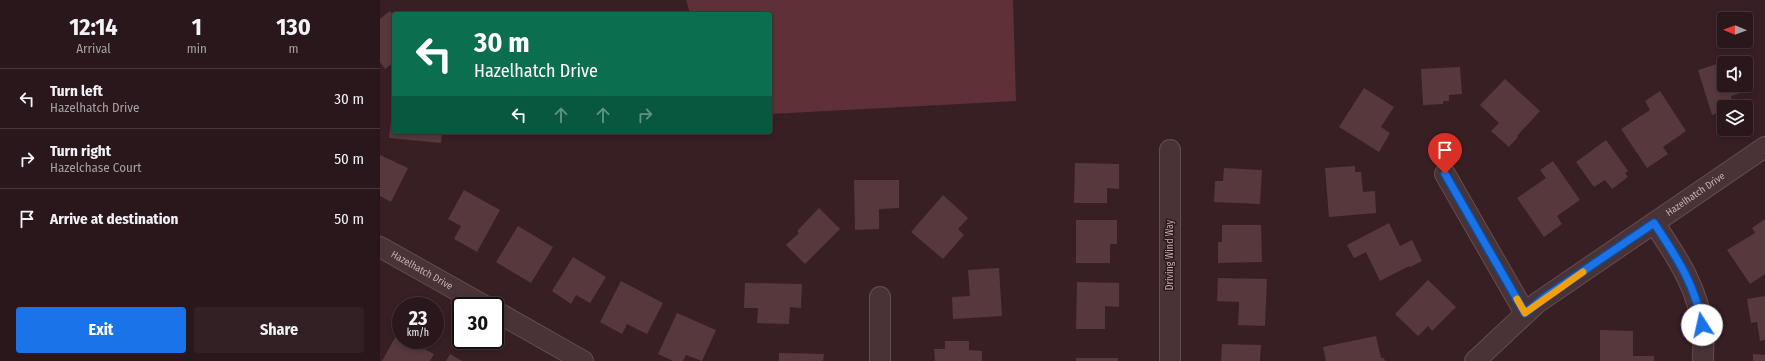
<!DOCTYPE html>
<style>
body{margin:0;font-family:"Fira Sans Condensed",sans-serif;background:#322024;color:#f1f3f6;height:100vh;display:flex;flex-direction:column;font-size:15px;white-space:nowrap}
*{box-sizing:border-box;margin:0}
p{font-size:13px;color:#a59fa3}
.icon{flex:none;width:22px;height:22px;fill:none;stroke:currentColor;stroke-width:2;stroke-linecap:round;stroke-linejoin:round}
.map{position:relative;flex:1;overflow:hidden}
.drawer{display:flex;flex-direction:column;background:#2a171b;width:380px}
.drawer>*{flex:none}
.guide{position:absolute;left:12px;top:12px;width:380px;height:122px;border-radius:4px;box-shadow:0 2px 6px #0003,0 0 0 1px #46363a;background:#0b6e4f;color:#fff;overflow:hidden}
.needle{width:26px;rotate:271deg}
.buttons{position:absolute;left:1337px;top:12px;display:grid;gap:8px}
.buttons a{display:grid;place-items:center;width:36px;height:36px;border-radius:4px;background:#2a171b;box-shadow:0 2px 6px #0003,0 0 0 1px #46363a;font-size:20px}
.speed{position:absolute;left:12px;top:297px;display:flex;gap:8px;font-size:20px;font-weight:700;text-align:center}
.speed>*{display:grid;place-content:center;width:52px;height:52px;border-radius:50%;background:#2a171b;box-shadow:0 2px 6px #0003,0 0 0 1px #46363a;line-height:1}
.speed small{font-size:10px;font-weight:400}
.speed .limit{border:2px solid #111;border-radius:6px;background:#fff;color:#111}
.pin{position:absolute;display:grid;place-items:center;width:34px;height:34px;color:#fff;margin:-41px -17px;border-radius:50% 50% 50% 0;rotate:-45deg;box-shadow:0 0 4px #0007}
.pin .icon{rotate:45deg}
.me{position:absolute;width:44px;margin:-22px;rotate:350deg;stroke-linejoin:round;filter:drop-shadow(0 0 3px #0008)}
.turn{display:flex;align-items:center;gap:14px;height:84px;padding:0 16px;font-size:18px}
.turn .icon{width:52px;height:52px;stroke-width:2.5}
.turn b{display:block;font-size:28px;line-height:34px}
.lanes{display:flex;align-items:center;height:38px;padding:0 16px;background:#0003;justify-content:center;gap:20px;direction:ltr}
.lanes .off{opacity:.35}
.eta{display:flex;justify-content:space-evenly;align-items:center;height:68px;text-align:center}
.eta b{font-size:24px;font-weight:700;line-height:28px}
.button{display:flex;gap:8px;margin-top:auto;padding:8px 16px}
.button a{flex:1;height:46px;border-radius:4px;background:#1a73e8;color:#fff;font-size:16px;font-weight:700;line-height:46px;text-align:center}
.button a+a{background:#322024;color:#f1f3f6}
ul{padding:0;list-style:none}
li{display:flex;align-items:center;gap:12px;height:60px;padding:0 16px;border-top:1px solid #46363a}
li div{flex:1}
li b{display:block;font-size:15px}
li em{font-style:normal}
main{display:flex;flex:1;min-height:0}
.map>svg:first-child{display:block}
.water{fill:#5f3038}
.building{fill:#57383d}
.lines{fill:none;stroke-linecap:round;stroke-linejoin:round}
.minor-casing{stroke:#644d51;stroke-width:22}
.minor{stroke:#493337;stroke-width:20}
.route-casing{stroke:#114b97;stroke-width:10}
.route{stroke:#1a73e8;stroke-width:7}
.slow{stroke:#f59e0b;stroke-width:7}
.labels{text-anchor:middle;dominant-baseline:central;stroke-width:3;stroke-linejoin:round;paint-order:stroke}
.street-label{font-size:10px;fill:#c6adb0;stroke:#2d181c}
</style>
<main>
<section class="drawer">
<div class="eta">
<div><b>12:14</b><p>Arrival</p></div>
<div><b>1</b><p>min</p></div>
<div><b>130</b><p>m</p></div>
</div>
<ul>
<li><svg class="icon" aria-label="left" viewBox="0 0 24 24"><path d="M17 20v-9H6M10 6l-5 5 5 5"/></svg><div><b>Turn left</b><p>Hazelhatch Drive</p></div><em>30 m</em></li>
<li><svg class="icon" aria-label="right" viewBox="0 0 24 24"><path d="M7 20v-9h11M14 6l5 5-5 5"/></svg><div><b>Turn right</b><p>Hazelchase Court</p></div><em>50 m</em></li>
<li><svg class="icon" aria-label="arrive" viewBox="0 0 24 24"><path d="M6 21V4h12l-3 4 3 4H6"/></svg><div><b>Arrive at destination</b></div><em>50 m</em></li>
</ul>
<div class="button"><a>Exit</a><a>Share</a></div>
</section>
<div class="map">
<svg width="1385" height="361" viewBox="0 0 1385 361">
<rect width="100%" height="100%" fill="#381f24"/>
<!-- water -->
<polygon class="water" points="306,0 633,0 636,101 390,114 390,14 310,14"/>
<!-- building -->
<g class="building">
<polygon points="10,11 14,17 14,62 5,69 0,62 0,19"/>
<polygon points="1363,56 1365,63 1344,63 1344,85 1366,85 1366,67 1373,89 1351,96 1354,107 1344,107 1344,111 1332,115 1318,70"/>
<polygon points="1080,67 1082,94 1069,95 1069,101 1063,101 1063,104 1043,105 1041,69"/>
<polygon points="1125,79 1160,111 1137,136 1138,137 1129,147 1111,131 1119,123 1100,105"/>
<polygon points="984,88 1014,107 1001,127 1010,133 999,152 959,127"/>
<polygon points="1280,91 1306,131 1283,147 1288,154 1267,168 1241,129 1270,110 1265,101"/>
<polygon points="13,102 14,132 62,132 61,143 9,138"/>
<polygon points="1226,140 1248,171 1245,173 1248,177 1232,189 1225,180 1214,187 1196,162"/>
<polygon points="0,155 28,168 11,202 0,196"/>
<polygon points="1173,161 1200,200 1177,216 1182,224 1164,237 1137,198 1166,178 1160,170"/>
<polygon points="695,163 739,164 739,189 727,188 727,203 694,203"/>
<polygon points="975,166 975,172 981,172 983,192 995,191 996,213 949,217 945,168"/>
<polygon points="844,168 882,170 880,204 834,202 835,181 843,181"/>
<polygon points="474,180 519,180 519,208 499,209 499,229 475,230"/>
<polygon points="84,190 120,210 97,252 74,239 81,226 68,219"/>
<polygon points="563,195 588,218 578,229 584,235 563,259 531,232"/>
<polygon points="439,208 460,229 425,264 406,245 419,233 417,231"/>
<polygon points="1385,219 1385,274 1370,284 1347,250 1375,233 1372,228"/>
<polygon points="696,220 737,220 737,244 730,244 730,263 696,263"/>
<polygon points="1009,223 1020,246 1032,240 1042,261 1030,267 1029,266 1000,281 986,252 974,258 967,245"/>
<polygon points="842,225 881,225 882,262 838,263 838,242 842,242"/>
<polygon points="138,226 173,247 151,283 116,262"/>
<polygon points="193,257 226,277 210,303 196,295 191,304 172,291"/>
<polygon points="619,268 622,316 573,319 572,297 590,296 588,270"/>
<polygon points="838,278 887,279 885,326 858,325 859,302 837,301"/>
<polygon points="1048,280 1076,307 1052,331 1048,326 1038,336 1015,314"/>
<polygon points="241,281 283,303 267,334 247,324 242,334 220,322"/>
<polygon points="697,282 739,283 739,307 725,306 725,329 696,329"/>
<polygon points="365,283 422,284 421,308 410,307 409,324 377,323 378,308 364,308"/>
<polygon points="1385,296 1385,340 1380,341 1377,322 1371,323 1367,299"/>
<polygon points="297,313 336,330 322,361 306,355 303,361 293,361 278,354"/>
<polygon points="21,327 21,340 41,340 38,346 54,354 50,361 2,361"/>
<polygon points="1220,330 1253,331 1253,356 1274,356 1274,361 1220,361"/>
<polygon points="996,336 1001,358 1004,358 1005,361 946,361 943,347"/>
<polygon points="565,341 589,341 589,350 602,351 602,361 555,361 554,349 565,349"/>
<polygon points="842,344 881,345 880,361 841,361"/>
<polygon points="399,353 444,354 443,361 399,361"/>
<polygon points="70,354 82,361 66,361"/>
<polygon points="1373,354 1385,355 1385,361 1373,361"/>
<rect x="696" y="358" width="42" height="3"/>
</g>
<g class="lines">
<!-- minor casing -->
<g class="minor-casing">
<g id="minor">
<polyline points="790,150 790,361"/>
<polyline points="1065,174 1145,313"/>
<path d="M 1274,223 C 1297,257 1320,291 1323,333 C 1324,342 1323,352 1323,361"/>
<path id="s1" d="M 0,247 L 105,306"/>
<polyline points="115,311 203,361"/>
<polyline points="500,361 500,297"/>
<path id="s2" d="M 1095,361 L 1157,303 L 1385,147"/>
</g>
</g>
<!-- minor -->
<use href="#minor" class="minor"/>
</g>
<g class="lines">
<!-- route casing -->
<g class="route-casing">
<path id="route" d="M 1065,174 L 1145,313 L 1165,297 L 1274,223 C 1295,255 1316,285 1322,325"/>
</g>
<!-- route -->
<use href="#route" class="route"/>
<!-- slow -->
<polyline class="slow" points="1137,299 1145,313 1203,272"/>
</g>
<g class="labels">
<!-- street labels -->
<g class="street-label">
<text stroke="none"><textPath href="#s2" startOffset="277">Hazelhatch Drive</textPath></text>
<text transform="translate(790 255) rotate(-90)">Driving Wind Way</text>
<text stroke="none"><textPath href="#s1" startOffset="48">Hazelhatch Drive</textPath></text>
</g>
</g>
</svg>
<div class="buttons">
<a><svg class="needle" viewBox="-14 -14 28 28"><path d="M0-13l5 13h-10z" fill="#e53935"/><path d="M0 13l5-13h-10z" fill="#a59fa3"/></svg></a>
<a><svg class="icon" aria-label="sound" viewBox="0 0 24 24"><path d="M4 9h4l5-4v14l-5-4H4zM17 9q2 3 0 6"/></svg></a>
<a><svg class="icon" aria-label="layers" viewBox="0 0 24 24"><path d="M12 4l9 5-9 5-9-5zM3 14l9 5 9-5"/></svg></a>
</div>
<div class="speed"><div>23<small>km/h</small></div><div class="limit">30</div></div>
<div class="pin" style="left:1065px;top:174px;background:#d93025"><svg class="icon" aria-label="arrive" viewBox="0 0 24 24"><path d="M6 21V4h12l-3 4 3 4H6"/></svg></div>
<svg class="me" style="left:1322px;top:325px" viewBox="-20 -20 40 40"><circle r="19" fill="#fff"/><path d="M0-13L10 11 0 6-10 11z" fill="#1a73e8"/></svg>
<div class="guide">
<div class="turn"><svg class="icon" aria-label="left" viewBox="0 0 24 24"><path d="M17 20v-9H6M10 6l-5 5 5 5"/></svg><div><b>30 m</b>Hazelhatch Drive</div></div>
<div class="lanes"><svg class="icon" aria-label="left" viewBox="0 0 24 24"><path d="M17 20v-9H6M10 6l-5 5 5 5"/></svg><svg class="icon off" aria-label="ahead" viewBox="0 0 24 24"><path d="M12 20V5M6 11l6-6 6 6"/></svg><svg class="icon off" aria-label="ahead" viewBox="0 0 24 24"><path d="M12 20V5M6 11l6-6 6 6"/></svg><svg class="icon off" aria-label="right" viewBox="0 0 24 24"><path d="M7 20v-9h11M14 6l5 5-5 5"/></svg></div>
</div>
</div>
</main>
